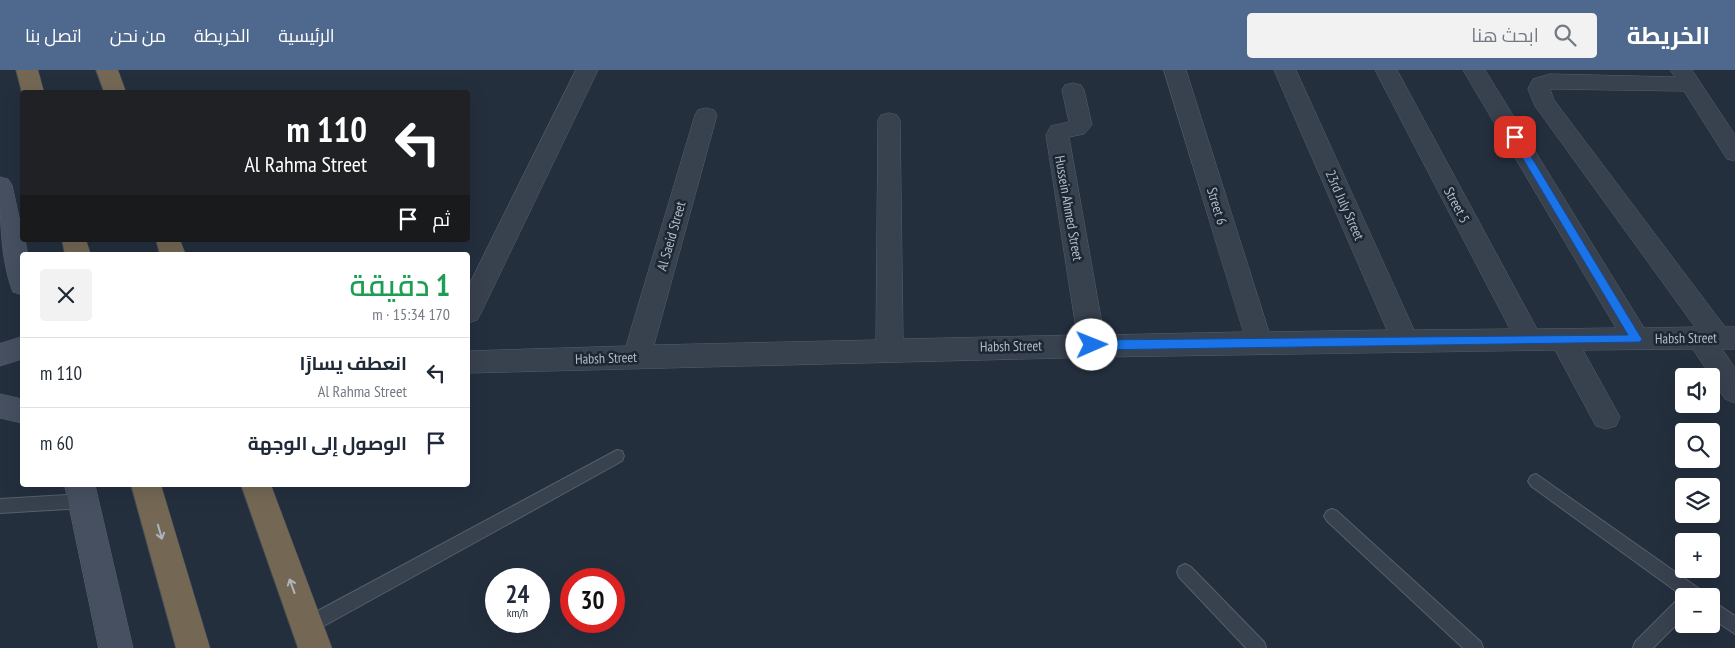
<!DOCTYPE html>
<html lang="ar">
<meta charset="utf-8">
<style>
body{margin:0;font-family:"PT Sans Narrow",Cairo,sans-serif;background:#f2f2f3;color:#1f2937;direction:rtl;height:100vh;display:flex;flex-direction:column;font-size:19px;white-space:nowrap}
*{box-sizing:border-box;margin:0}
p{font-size:16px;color:#747a83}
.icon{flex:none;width:28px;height:28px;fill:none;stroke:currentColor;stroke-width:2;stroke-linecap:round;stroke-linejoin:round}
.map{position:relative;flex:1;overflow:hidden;direction:ltr}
.sheet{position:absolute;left:20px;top:182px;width:450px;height:235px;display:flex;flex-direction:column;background:#fff;border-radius:5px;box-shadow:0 5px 20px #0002;direction:rtl}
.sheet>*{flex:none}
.banner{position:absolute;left:20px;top:20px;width:450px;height:152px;border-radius:5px;box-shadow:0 5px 20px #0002;direction:rtl;background:#202124;color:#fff;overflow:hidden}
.fabs{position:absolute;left:1675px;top:298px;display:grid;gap:10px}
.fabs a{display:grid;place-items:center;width:45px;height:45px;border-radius:5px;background:#fff;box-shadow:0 5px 20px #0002;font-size:25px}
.speed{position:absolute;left:485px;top:498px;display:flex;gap:10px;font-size:25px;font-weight:700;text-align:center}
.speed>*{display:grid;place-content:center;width:65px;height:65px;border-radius:50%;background:#fff;box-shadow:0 5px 20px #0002;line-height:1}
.speed small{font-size:12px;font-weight:400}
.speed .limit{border:8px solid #d22;background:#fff;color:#111}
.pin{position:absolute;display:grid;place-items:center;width:42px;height:42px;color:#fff;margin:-21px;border-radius:10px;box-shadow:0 2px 8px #0006}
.me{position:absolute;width:55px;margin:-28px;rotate:89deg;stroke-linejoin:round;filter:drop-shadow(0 0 4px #0008)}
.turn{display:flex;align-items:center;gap:18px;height:105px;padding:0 20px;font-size:22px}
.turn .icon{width:65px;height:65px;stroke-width:2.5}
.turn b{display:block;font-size:35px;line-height:42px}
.then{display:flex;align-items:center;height:48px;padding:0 20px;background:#0003;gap:10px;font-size:19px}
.round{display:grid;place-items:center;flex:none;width:52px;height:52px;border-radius:5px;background:#f2f2f3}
.summary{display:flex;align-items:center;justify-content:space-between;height:85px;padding:0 20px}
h1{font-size:30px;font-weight:600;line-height:38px;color:#1e9e55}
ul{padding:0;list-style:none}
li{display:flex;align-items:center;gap:15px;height:70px;padding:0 20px;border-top:1px solid #e0e1e3}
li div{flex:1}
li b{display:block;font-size:19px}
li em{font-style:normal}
header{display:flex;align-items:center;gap:30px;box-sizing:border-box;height:70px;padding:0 25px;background:#4f688e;color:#fff}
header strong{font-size:24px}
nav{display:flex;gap:28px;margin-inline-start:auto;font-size:18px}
.search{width:350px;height:45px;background:#f2f2f3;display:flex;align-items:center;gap:12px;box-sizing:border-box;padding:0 18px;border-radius:5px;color:#747a83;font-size:19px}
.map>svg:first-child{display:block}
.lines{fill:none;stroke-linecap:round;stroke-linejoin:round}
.lane-casing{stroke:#565f6c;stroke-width:2}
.street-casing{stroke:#565f6c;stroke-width:1}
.secondary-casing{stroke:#565f6c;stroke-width:1}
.highway-casing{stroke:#434c59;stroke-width:1}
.lane{fill:#38414e;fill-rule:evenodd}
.street{fill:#38414e;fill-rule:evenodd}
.secondary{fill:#465061;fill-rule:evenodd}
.highway{fill:#746855;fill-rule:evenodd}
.oneway{stroke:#aeb4bd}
.route{fill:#1a73e8;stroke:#114b97}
.labels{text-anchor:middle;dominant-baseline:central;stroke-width:5;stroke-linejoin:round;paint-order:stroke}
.street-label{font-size:14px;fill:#b4bcc9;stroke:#1d2633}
</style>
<header>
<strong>الخريطة</strong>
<div class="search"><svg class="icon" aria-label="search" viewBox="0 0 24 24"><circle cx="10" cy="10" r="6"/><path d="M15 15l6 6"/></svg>ابحث هنا</div>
<nav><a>الرئيسية</a><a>الخريطة</a><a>من نحن</a><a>اتصل بنا</a></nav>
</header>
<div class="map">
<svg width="1735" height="578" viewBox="0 0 1735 578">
<rect width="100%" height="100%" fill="#242f3e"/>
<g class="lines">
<!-- lane casing -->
<g class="lane-casing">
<g id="lane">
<polygon points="617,380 622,381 624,386 622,391 313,562 307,564 301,562 299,556 301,550"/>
<polygon points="1536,404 1701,520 1703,526 1684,526 1684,547 1653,578 1633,578 1635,572 1678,529 1684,527 1531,416 1528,411 1531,406"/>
<polygon points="83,424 88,426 91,431 88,436 83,438 0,443 0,429"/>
<polygon points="1332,439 1337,441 1481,572 1483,578 1463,578 1327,451 1324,446 1327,441"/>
<polygon points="1185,494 1191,497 1264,572 1266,578 1246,578 1179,507 1177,502 1179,497"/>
<polygon points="1711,530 1735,546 1735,564 1711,548"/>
</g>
</g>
<!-- street casing -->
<g class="street-casing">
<g id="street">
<polygon points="576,0 598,0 481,243 477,250 468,253 468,217"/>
<polygon points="1164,0 1186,0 1269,262 1387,260 1274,0 1296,0 1414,260 1510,259 1375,0 1397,0 1537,259 1616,258 1463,0 1485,0 1644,258 1695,257 1535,36 1528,19 1533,9 1550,4 1675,7 1670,0 1692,0 1735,65 1735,91 1727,89 1684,21 1550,19 1554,30 1725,257 1735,257 1735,279 1722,279 1735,298 1735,333 1725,329 1693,279 1583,280 1620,347 1616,356 1606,359 1596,356 1555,280 1101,287 468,303 468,281 626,276 695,45 698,40 706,38 714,40 717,45 654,275 876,270 878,50 881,45 889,43 897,45 900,50 903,269 1077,265 1046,65 1051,56 1069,52 1062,20 1065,15 1073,13 1081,15 1084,20 1092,55 1084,64 1069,67 1104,265 1243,262"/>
</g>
</g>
<!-- secondary casing -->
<g class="secondary-casing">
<g id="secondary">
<path d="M 0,107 L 8,109 L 12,115 L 22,161 L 22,170 L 25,170 L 28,185 L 22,185 L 22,225 L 13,222 C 0,190 0,142 0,107 Z"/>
<polygon points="22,267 22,289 0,296 0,274"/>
<polygon points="0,324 22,329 22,353 0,348"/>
<polygon points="65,415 95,415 133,578 99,578"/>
</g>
</g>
<!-- highway casing -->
<g class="highway-casing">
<g id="highway">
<polygon points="16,0 38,0 44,22 22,23"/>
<polygon points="96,0 118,0 126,22 104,22"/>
<polygon points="62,170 86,170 91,185 65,185"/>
<polygon points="156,170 180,170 186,185 160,185"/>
<polygon points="131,415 161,415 210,578 176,578"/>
<polygon points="241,415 271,415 332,578 298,578"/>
</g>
</g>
<!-- lane -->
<use href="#lane" class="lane"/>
<!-- street -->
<use href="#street" class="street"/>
<!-- secondary -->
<use href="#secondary" class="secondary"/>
<!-- highway -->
<use href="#highway" class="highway"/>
</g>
<!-- one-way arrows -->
<defs><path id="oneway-shaft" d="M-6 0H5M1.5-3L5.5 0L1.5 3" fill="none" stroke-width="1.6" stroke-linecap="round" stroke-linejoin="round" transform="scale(1.25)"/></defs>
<g class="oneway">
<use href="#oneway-shaft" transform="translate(160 462) rotate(74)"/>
<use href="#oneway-shaft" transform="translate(292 516) rotate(-110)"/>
</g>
<!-- route -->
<polygon class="route" points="1515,64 1518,65 1640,266 1642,269 1640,272 1092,280 1086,275 1092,270 1628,265 1510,67"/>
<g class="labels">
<!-- street labels -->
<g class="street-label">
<text transform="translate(1345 135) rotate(66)">23rd July Street</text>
<text transform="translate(1457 135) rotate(62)">Street 5</text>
<text transform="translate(1217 136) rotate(73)">Street 6</text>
<text transform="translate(1069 138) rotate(80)">Hussein Ahmed Street</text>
<text transform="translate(671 166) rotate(-74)">Al Saeid Street</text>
<text transform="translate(1686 268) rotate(-1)">Habsh Street</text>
<text transform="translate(1011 276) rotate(-1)">Habsh Street</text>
<text transform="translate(606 288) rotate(-2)">Habsh Street</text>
</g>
</g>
</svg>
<div class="fabs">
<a><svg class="icon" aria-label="sound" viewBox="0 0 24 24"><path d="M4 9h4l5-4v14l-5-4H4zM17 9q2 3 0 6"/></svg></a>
<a><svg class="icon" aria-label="search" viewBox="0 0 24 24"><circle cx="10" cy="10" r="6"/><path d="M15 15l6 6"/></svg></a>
<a><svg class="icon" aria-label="layers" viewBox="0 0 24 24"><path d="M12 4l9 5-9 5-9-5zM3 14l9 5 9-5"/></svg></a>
<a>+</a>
<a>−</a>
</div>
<div class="speed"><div>24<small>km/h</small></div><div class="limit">30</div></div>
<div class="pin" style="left:1515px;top:67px;background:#d93025"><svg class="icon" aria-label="arrive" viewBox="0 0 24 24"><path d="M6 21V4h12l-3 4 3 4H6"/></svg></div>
<svg class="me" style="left:1092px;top:275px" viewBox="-20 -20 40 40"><circle r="19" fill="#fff"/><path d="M0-13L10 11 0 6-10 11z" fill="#1a73e8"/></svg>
<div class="banner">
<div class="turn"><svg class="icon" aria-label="left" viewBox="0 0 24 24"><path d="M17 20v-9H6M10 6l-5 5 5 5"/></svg><div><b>110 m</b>Al Rahma Street</div></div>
<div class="then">ثم<svg class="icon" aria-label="arrive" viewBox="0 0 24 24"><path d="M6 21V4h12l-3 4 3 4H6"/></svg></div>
</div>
<section class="sheet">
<div class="summary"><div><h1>1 دقيقة</h1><p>170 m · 15:34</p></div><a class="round"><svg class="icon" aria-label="close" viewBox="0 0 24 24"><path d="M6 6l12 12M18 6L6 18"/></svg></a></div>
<ul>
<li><svg class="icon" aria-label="left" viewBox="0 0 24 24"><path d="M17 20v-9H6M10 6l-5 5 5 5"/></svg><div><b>انعطف يسارًا</b><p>Al Rahma Street</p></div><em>110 m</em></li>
<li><svg class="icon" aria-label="arrive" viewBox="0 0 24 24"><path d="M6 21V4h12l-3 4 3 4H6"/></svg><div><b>الوصول إلى الوجهة</b></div><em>60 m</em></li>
</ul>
</section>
</div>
